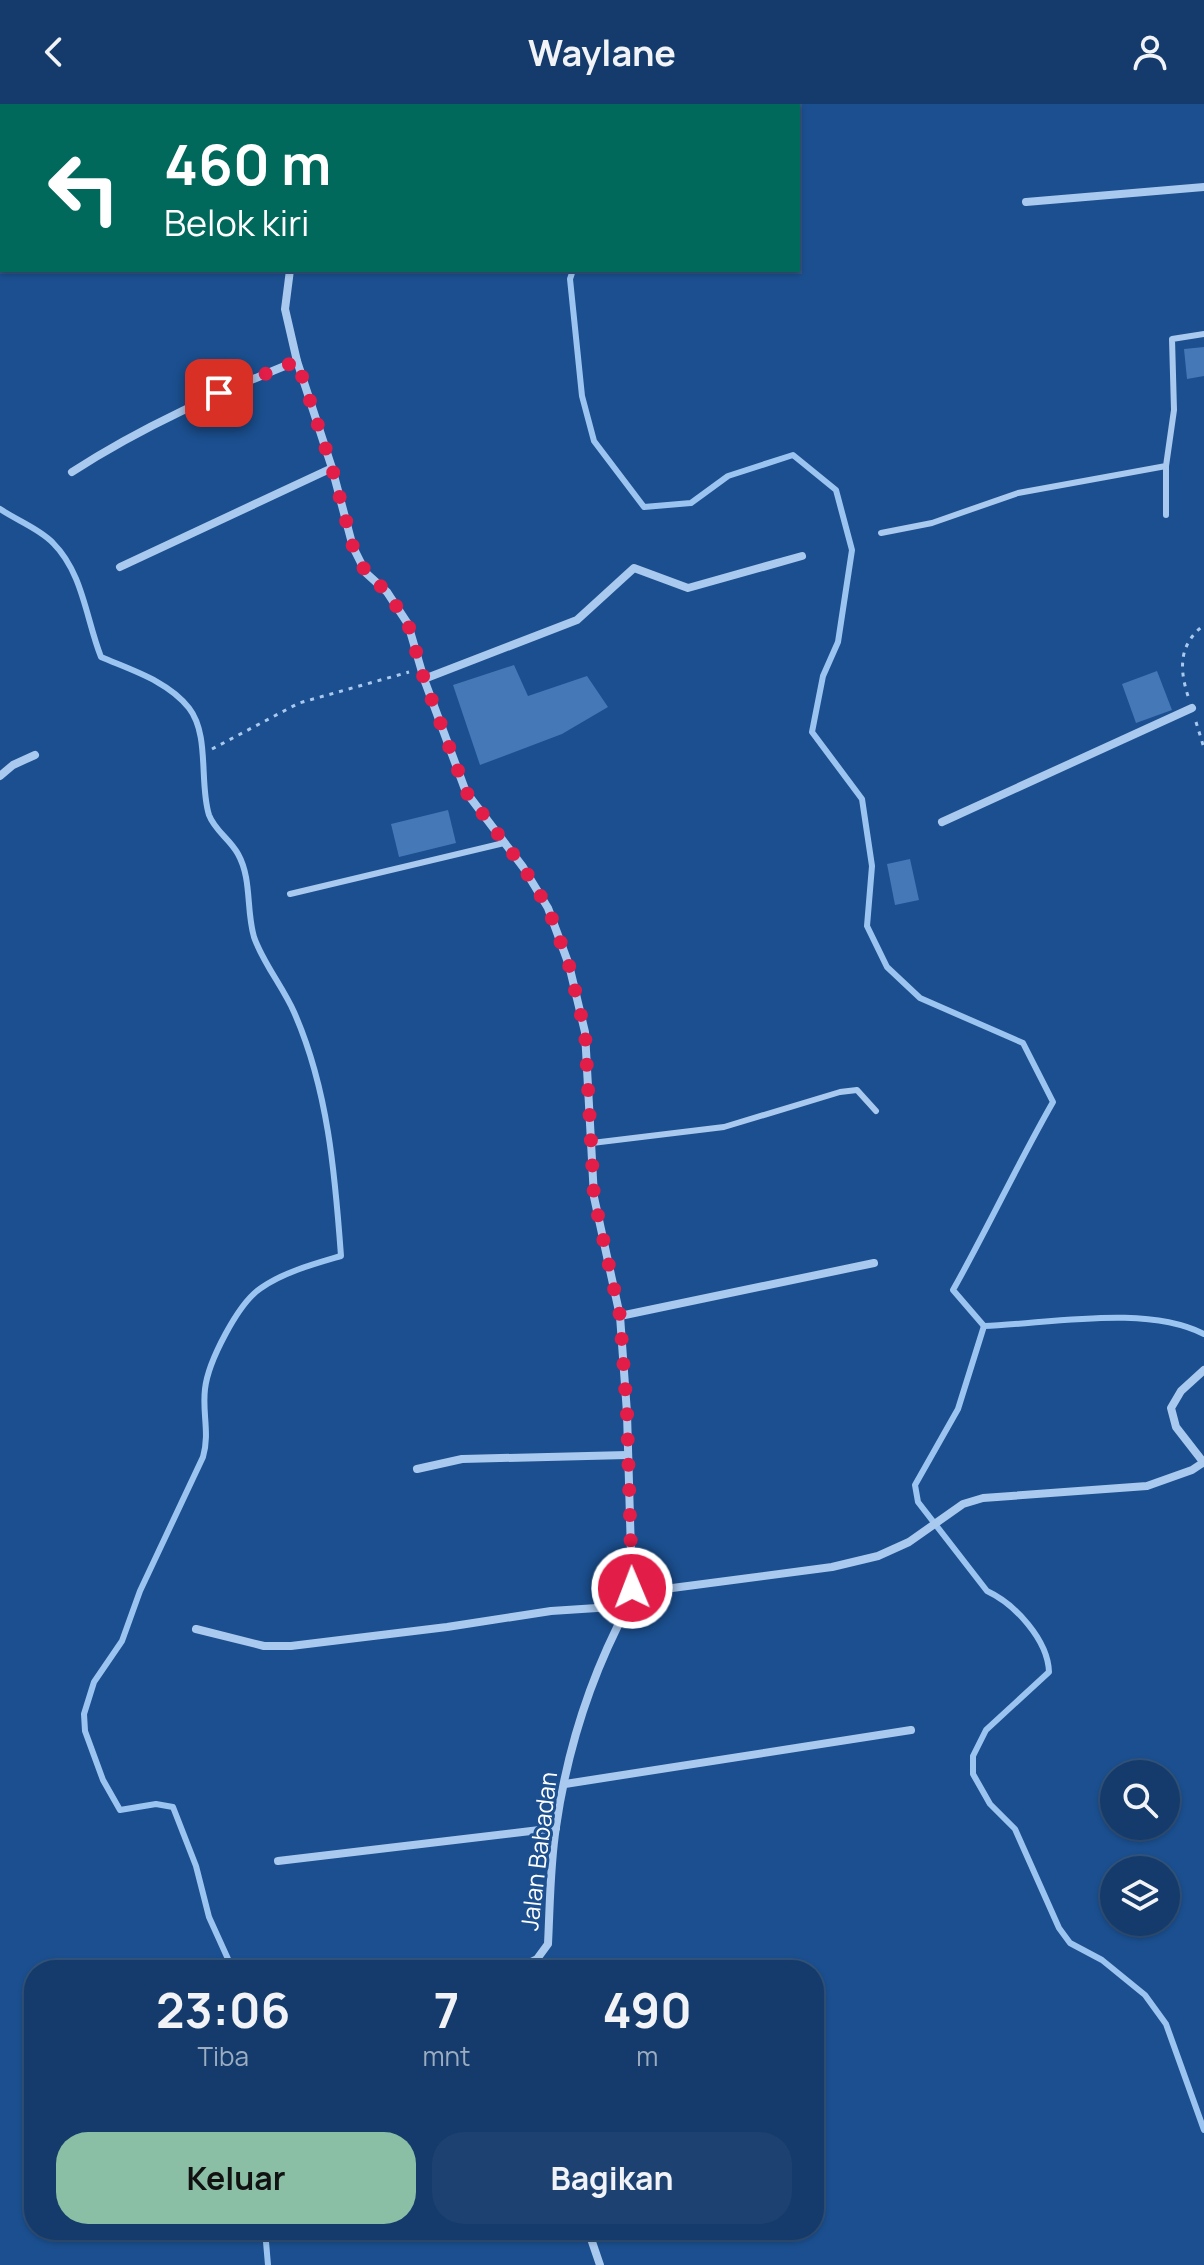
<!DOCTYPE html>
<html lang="id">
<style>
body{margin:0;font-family:Manrope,sans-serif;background:#1d4271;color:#f1f3f6;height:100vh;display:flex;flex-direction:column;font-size:30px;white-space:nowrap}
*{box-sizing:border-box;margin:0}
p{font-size:26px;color:#9dadc1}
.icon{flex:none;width:44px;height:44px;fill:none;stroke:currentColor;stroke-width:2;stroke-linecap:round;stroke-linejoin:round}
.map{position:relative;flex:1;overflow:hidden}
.drawer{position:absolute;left:24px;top:1856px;width:800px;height:280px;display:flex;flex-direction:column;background:#143b6b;border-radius:32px;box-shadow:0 2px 6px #0004,0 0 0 2px #33557e}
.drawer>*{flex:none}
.banner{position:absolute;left:0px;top:0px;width:800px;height:168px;box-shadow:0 2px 6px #0004,0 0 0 2px #33557e;background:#00695c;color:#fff;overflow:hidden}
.fabs{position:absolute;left:1100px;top:1656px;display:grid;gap:16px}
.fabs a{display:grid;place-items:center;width:80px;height:80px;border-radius:50%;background:#143b6b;box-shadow:0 2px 6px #0004,0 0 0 2px #33557e;font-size:40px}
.pin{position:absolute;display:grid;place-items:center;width:68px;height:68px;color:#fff;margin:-34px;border-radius:16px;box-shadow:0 4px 12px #0006}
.me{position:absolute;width:88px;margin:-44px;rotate:359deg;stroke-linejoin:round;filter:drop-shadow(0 0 6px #0008)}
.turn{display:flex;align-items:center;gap:28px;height:168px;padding:0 32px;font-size:36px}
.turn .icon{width:104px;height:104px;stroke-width:2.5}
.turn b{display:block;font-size:56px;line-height:68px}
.eta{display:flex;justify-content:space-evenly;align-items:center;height:136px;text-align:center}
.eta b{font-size:48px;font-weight:700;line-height:56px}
.cta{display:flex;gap:16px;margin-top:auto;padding:16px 32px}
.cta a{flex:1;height:92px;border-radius:32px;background:#8abfa5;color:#111;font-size:32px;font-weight:700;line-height:92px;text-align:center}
.cta a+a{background:#1d4271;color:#f1f3f6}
header{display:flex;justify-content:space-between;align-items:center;height:104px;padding:0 32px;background:#143b6b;font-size:36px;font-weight:700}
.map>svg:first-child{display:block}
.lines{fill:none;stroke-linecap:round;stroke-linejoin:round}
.stream{stroke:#9cc4f0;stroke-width:6}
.building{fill:#4478b7}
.path{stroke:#a9c9ee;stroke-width:3;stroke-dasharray:4 6;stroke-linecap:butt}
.lane{stroke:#a9c9ee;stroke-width:6}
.street{stroke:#a9c9ee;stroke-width:8}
.route{stroke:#e11d48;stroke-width:14;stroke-dasharray:0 25.2}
.labels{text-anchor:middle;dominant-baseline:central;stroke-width:6;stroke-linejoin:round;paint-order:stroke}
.street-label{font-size:24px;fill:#fff;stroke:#1b4f8f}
</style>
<header><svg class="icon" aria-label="back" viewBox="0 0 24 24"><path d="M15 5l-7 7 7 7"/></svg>Waylane<svg class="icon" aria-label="person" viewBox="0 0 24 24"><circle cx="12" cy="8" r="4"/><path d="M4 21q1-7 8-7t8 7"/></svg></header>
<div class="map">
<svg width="1204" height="2161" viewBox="0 0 1204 2161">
<rect width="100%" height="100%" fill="#1b4f8f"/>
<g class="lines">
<!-- stream -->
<g class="stream">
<polyline points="678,2 681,0"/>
<path d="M 573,166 L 570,175 L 582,292 L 594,337 L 644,403 L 691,399 L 728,372 L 793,351 L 836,386 L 852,446 L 838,538 L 823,572 L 812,628 L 862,695 L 872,762 L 867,822 L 887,863 L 920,894 L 1023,939 L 1053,998 C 1018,1059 988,1124 953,1186 L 984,1222 C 1048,1220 1145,1200 1204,1230"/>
<path d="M 0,405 C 16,416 40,425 53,439 C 83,469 86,515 101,553 C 131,566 168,577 189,604 C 210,631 199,680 209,711 C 215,727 230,735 238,750 C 252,775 246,806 254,833 C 263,859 283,883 294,908 C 328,985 335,1070 341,1152 C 314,1160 284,1168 261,1184 C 238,1199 208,1258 205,1285 C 202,1309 210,1329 203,1353 L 140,1487 L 122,1537 L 94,1578 L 84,1610 L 85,1627 L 103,1676 L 120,1706 L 156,1700 L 173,1703 L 196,1762 L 209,1813 L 233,1866"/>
<path d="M 984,1222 L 958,1305 L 915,1381 L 918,1398 L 987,1487 C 1015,1500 1048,1536 1049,1568 L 986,1626 L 973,1652 L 973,1670 L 990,1700 L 1015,1725 L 1059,1824 L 1070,1839 L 1102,1856 L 1145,1891 L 1166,1920 L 1204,2026"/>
<polyline points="265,2126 268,2161"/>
</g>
</g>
<!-- building -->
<g class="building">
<polygon points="1204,243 1204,272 1187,275 1184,245"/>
<polygon points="514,561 528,592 587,572 608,603 562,630 480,661 453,581"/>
<polygon points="1157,567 1172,606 1136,619 1122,580"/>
<polygon points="448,706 456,739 399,753 391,720"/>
<polygon points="910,755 919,796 895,801 887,760"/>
</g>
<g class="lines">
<!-- path -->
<g class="path">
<path d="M 1188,592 C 1179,564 1179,540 1204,521"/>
<polyline points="1196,618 1204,644"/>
<polyline points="212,645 299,599 409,568"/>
</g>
<!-- lane -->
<g class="lane">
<polyline points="1166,411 1166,362"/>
<polyline points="881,429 932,419 1018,389 1166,362 1174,306 1172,235 1204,230"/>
<polyline points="290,790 504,739"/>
<polyline points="592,1039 724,1023 840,988 857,986 876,1007"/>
</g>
<!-- street -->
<g class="street">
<polyline points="270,0 270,2"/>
<polyline points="1026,98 1204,83"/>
<path d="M 290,166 L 285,205 L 297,257 L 332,364 L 353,443 L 366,469 L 387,488 L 408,520 L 424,575 L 466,688 L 523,763 L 548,804 L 569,861 L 585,928 L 594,1093 L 620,1212 L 627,1309 L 632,1484 L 628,1502 C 591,1571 567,1646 556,1723 C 550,1761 550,1801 548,1840 L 537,1855 L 515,1866"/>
<path d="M 72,368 C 143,322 218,289 297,257"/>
<polyline points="120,463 332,364"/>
<polyline points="424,575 577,516 634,464 688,484 802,452"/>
<polyline points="0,672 13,661 35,651"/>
<polyline points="942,718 1192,604"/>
<polyline points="620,1212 874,1159"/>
<polyline points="1204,1266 1181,1287 1171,1304 1176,1323 1204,1359"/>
<polyline points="417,1365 462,1355 627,1351"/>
<polyline points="632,1484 657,1486 832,1463 878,1452 909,1438 963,1400 983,1394 1147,1382 1192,1366 1204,1358"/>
<polyline points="196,1525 264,1542 291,1542 447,1523 551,1507 628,1502"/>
<polyline points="565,1680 911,1626"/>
<polyline points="278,1757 556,1724"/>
<polyline points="588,2126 600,2161"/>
</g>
</g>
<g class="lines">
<!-- route -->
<polyline class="route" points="219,289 297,257 332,364 353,443 366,469 387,488 408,520 424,575 466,688 523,763 548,804 569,861 585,928 594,1093 620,1212 627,1309 632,1484"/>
</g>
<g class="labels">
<!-- street labels -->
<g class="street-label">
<text transform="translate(538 1747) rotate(-83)">Jalan Babadan</text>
</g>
</g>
</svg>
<div class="fabs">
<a><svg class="icon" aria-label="search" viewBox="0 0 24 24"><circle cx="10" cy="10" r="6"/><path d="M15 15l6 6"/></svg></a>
<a><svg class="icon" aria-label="layers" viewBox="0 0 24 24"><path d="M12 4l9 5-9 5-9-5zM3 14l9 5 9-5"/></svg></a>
</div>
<div class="pin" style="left:219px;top:289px;background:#d93025"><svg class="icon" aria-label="arrive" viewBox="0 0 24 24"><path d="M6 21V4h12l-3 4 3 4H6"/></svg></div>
<svg class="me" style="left:632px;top:1484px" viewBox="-20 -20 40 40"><circle r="17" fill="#e11d48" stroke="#fff" stroke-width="3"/><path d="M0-11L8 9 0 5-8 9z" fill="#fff"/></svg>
<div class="banner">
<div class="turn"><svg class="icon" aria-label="left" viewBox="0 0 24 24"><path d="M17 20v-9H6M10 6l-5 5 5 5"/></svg><div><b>460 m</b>Belok kiri</div></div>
</div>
<section class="drawer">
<div class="eta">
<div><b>23:06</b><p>Tiba</p></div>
<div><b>7</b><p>mnt</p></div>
<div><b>490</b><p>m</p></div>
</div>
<div class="cta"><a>Keluar</a><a>Bagikan</a></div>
</section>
</div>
